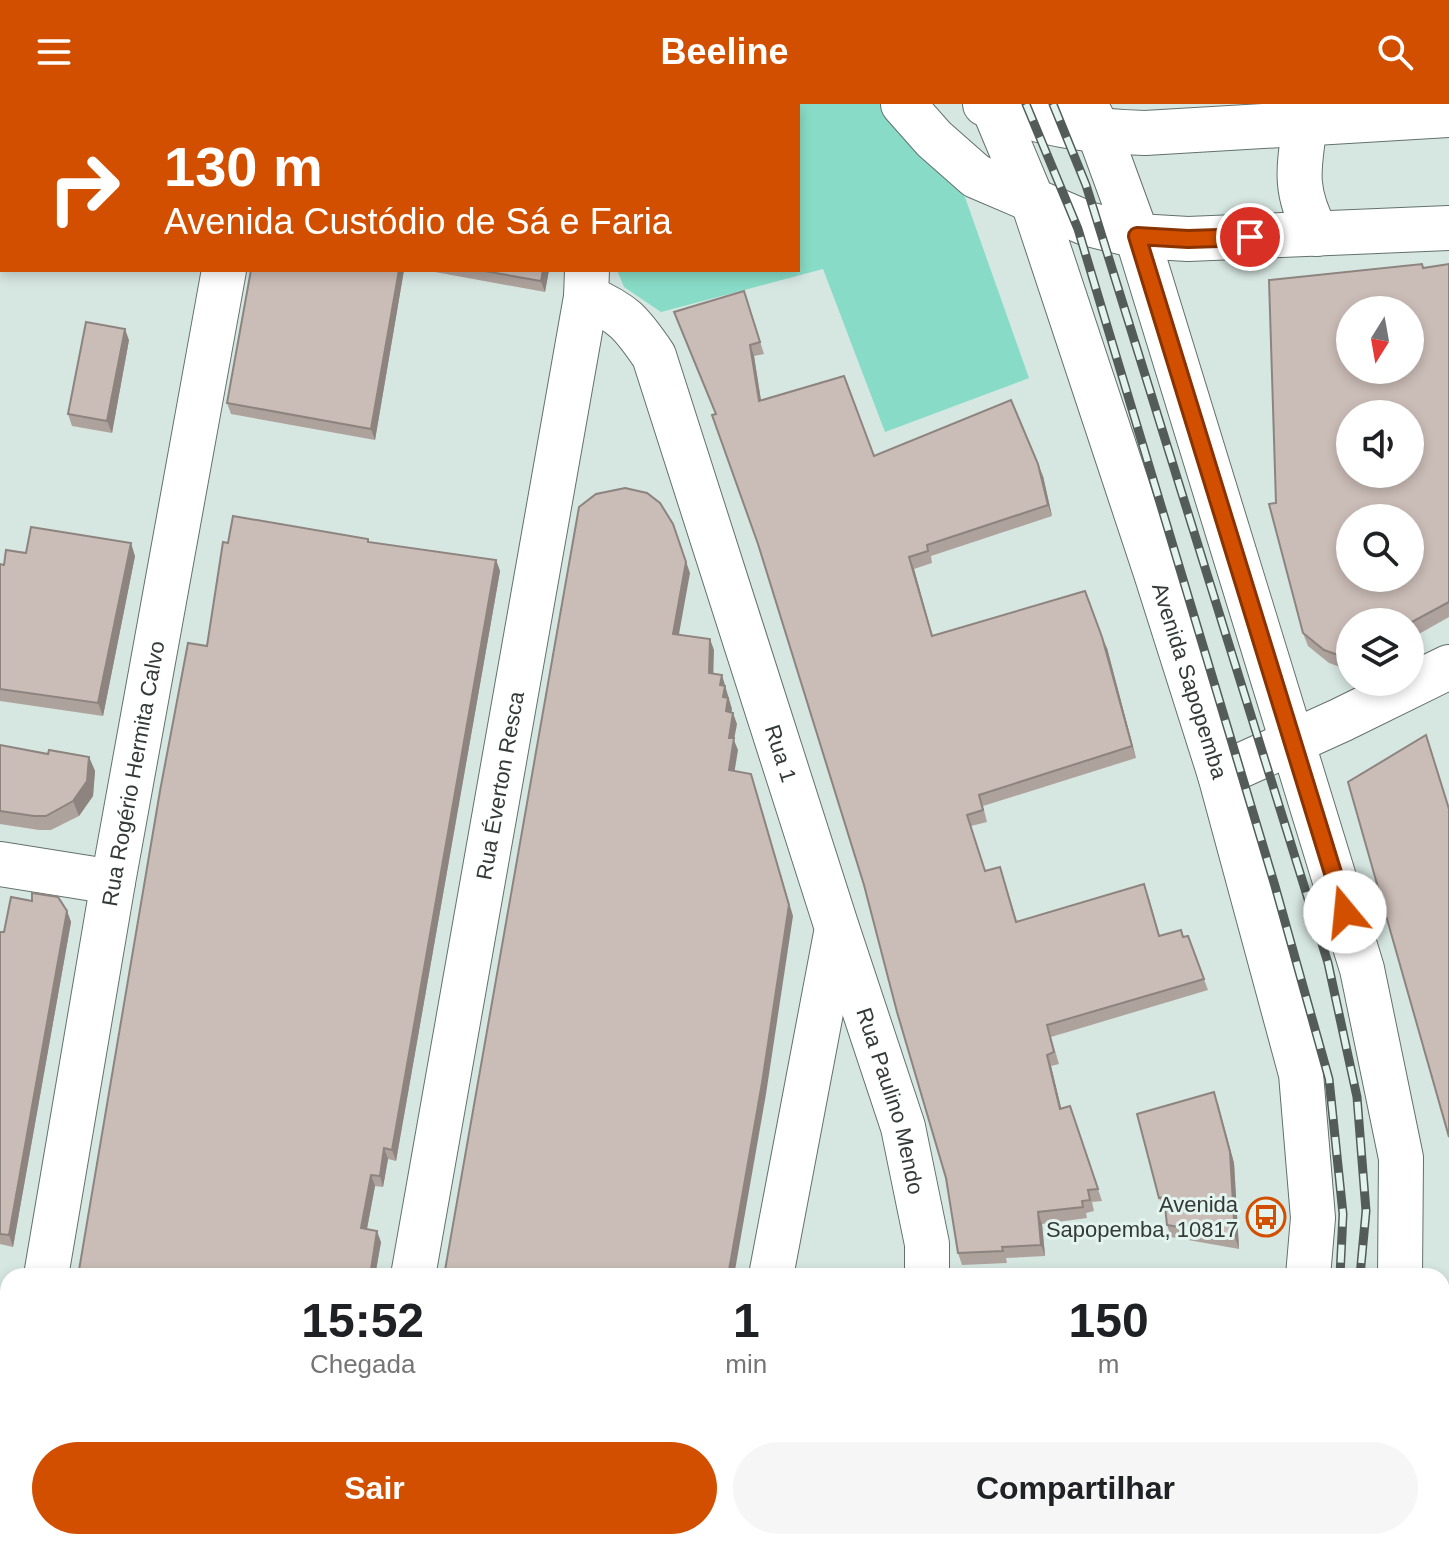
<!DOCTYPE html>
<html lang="pt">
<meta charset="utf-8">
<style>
body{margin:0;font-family:Arial,sans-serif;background:#f6f6f6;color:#202124;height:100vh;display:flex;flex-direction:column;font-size:30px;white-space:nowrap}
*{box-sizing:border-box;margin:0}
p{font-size:26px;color:#757577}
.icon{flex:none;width:44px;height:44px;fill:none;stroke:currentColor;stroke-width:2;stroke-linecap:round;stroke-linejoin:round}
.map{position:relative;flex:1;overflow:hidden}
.panel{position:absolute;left:0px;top:1164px;width:1450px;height:282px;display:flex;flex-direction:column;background:#fff;border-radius:24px 24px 0 0;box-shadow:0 4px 12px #0003}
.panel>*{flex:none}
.guide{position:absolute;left:0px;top:0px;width:800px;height:168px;box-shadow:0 4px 12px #0003;background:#d34f00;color:#fff;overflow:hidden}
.needle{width:52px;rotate:191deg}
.controls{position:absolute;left:1336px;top:192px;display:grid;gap:16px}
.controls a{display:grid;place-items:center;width:88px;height:88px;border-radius:50%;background:#fff;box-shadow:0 4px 12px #0003;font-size:40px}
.pin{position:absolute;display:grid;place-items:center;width:68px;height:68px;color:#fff;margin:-34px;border:4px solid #fff;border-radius:50%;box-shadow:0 2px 8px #0007}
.me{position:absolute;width:88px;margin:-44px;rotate:343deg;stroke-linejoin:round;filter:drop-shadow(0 0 6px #0008)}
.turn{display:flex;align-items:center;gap:28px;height:168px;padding:0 32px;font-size:36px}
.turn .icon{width:104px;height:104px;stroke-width:2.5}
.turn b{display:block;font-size:56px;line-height:68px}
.eta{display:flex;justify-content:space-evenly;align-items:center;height:136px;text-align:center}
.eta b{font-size:48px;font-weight:700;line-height:56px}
.button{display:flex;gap:16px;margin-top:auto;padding:16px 32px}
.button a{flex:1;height:92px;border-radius:48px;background:#d34f00;color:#fff;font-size:32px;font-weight:700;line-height:92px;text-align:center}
.button a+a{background:#f6f6f6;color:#202124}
header{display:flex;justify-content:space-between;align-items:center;height:104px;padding:0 32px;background:#d34f00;color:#fff;font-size:36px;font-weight:700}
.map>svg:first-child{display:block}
.green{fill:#88dbc6}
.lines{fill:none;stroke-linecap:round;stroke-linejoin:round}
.minor-casing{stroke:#63716d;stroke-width:46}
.major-casing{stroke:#63716d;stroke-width:46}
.minor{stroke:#fff;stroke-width:44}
.major{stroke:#fff;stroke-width:44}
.rail-casing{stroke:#545c59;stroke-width:9}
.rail{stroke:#e3f3ee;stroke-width:6;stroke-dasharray:18;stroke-linecap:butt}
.wall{fill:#aea29d}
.shaded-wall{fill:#8d847f}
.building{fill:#cabcb6;stroke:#8d847f;stroke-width:2;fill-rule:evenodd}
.route-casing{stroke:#893300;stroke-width:20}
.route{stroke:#d34f00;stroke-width:14}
.labels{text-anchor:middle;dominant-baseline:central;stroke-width:6;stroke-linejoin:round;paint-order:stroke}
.street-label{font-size:22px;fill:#343a38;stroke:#e3f3ee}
.poi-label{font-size:22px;fill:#343a38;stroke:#e3f3ee;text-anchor:end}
</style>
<header><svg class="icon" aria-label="menu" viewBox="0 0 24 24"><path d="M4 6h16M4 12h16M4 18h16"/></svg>Beeline<svg class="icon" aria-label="search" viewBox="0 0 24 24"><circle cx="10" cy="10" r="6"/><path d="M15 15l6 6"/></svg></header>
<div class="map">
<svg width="1449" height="1445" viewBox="0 0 1449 1445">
<rect width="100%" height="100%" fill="#d6e6e1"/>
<!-- green -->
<polygon class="green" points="595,0 932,0 1029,274 885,328 823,165 661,208 624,183 617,166 798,166 798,2"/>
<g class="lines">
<!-- minor casing -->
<g class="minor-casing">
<g id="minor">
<polyline points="578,0 579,2"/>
<polyline points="903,0 934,35 976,72 1088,120 1137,132 1188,135 1449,124"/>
<path d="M 985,0 C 1043,20 1084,27 1145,29 L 1449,11"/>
<polyline points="254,2 254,0"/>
<path d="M 1305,21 C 1298,66 1294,88 1317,130"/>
<path id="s1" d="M 587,166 L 586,193 C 623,209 631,218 654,252 L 837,824 L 771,1172"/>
<polyline points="1220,671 1341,616 1449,563"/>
<polyline points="0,760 113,778"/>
<path id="s2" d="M 838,827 L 903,1023 L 927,1140 L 927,1172"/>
<path id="s3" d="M 46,1172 L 113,778 L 224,166"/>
<path id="s4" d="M 413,1172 L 586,193"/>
<polyline points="0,1441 8,1395"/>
<polyline points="365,1445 366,1438"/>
<polyline points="720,1445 721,1438"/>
<polyline points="827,1445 831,1438"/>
</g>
</g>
<!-- major casing -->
<g class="major-casing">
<g id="major">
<path id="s5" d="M 992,0 L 1033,98 L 1156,469 L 1220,671 L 1301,970 L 1313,1114 L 1308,1172"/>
<polyline points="1085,0 1099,28 1137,132 1362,865 1401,1054 1400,1172"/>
<polyline points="27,2 28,0"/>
<polyline points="0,46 2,42"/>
<polyline points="1256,1445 1258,1438"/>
<polyline points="1351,1445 1353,1438"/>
</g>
</g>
<!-- minor -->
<use href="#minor" class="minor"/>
<!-- major -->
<use href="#major" class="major"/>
<!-- rail casing -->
<g class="rail-casing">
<g id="rail">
<polyline points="1026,0 1078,125 1275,782 1329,975 1343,1110 1340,1172"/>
<polyline points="1053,0 1086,81 1328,859 1357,993 1366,1107 1360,1172"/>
<polyline points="1287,1445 1289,1438"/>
<polyline points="1305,1445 1307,1438"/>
</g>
</g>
<!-- rail -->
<use href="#rail" class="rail"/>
</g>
<!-- wall -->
<g class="wall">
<polygon points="1422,160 1424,164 1449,160 1449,513 1410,535 1410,518 1350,518 1350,563 1343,564 1329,559 1308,542 1303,529 1276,399"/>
<polygon points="251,166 404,166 375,336 231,310 227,299"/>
<polygon points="424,166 549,166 545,188"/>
<polygon points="744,187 764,250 754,252 761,297 874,352 1043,372 1052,412 931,452 932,459 914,465 932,532 1107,544 1136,654 983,702 987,718 971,722 985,767 1000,763 1017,817 1148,791 1160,832 1183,833 1188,832 1208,886 1051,933 1059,960 1051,962 1061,1004 1070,1002 1102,1097 1092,1098 1094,1107 1086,1109 1087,1114 1042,1120 1045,1152 1006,1154 1007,1159 962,1161 958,1149 946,1074 864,781 758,440 715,310"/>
<polygon points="129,236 112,329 72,322 68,310"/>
<polygon points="369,438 496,456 500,467 396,1057 388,1055 383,1083 375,1082 367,1125 381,1138 375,1172 78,1172 228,439"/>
<polygon points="26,449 135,452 103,612 0,597 0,460 4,461"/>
<polygon points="0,641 48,650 89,653 95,667 93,692 79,712 51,726 39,726 0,720"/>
<polygon points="67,807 71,818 13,1143 0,1140 0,828 4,828"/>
<polygon points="1218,999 1234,1059 1239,1145 1171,1133 1167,1121 1165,1105 1163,1105 1159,1094"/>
</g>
<!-- shaded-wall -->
<g class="shaded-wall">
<polygon points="399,166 404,166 375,336 371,325"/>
<polygon points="543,166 549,166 545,188 541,177"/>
<polygon points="125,225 129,236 112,329 107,317"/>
<polygon points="750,241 754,252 763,309 759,297"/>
<polygon points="1038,360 1043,372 1052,412 1048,401"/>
<polygon points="673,420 690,469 677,541 673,530"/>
<polygon points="131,439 135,452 103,612 98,599"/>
<polygon points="909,453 914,465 936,544 932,532"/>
<polygon points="496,456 500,467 396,1057 392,1046"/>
<polygon points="1102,533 1107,544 1136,654 1132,642"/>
<polygon points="710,535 714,546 713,580 709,569"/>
<polygon points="722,571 732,605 730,619 726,607 720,581"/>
<polygon points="733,609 737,620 734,636 738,646 733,677 729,666 729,634"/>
<polygon points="89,653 95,667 93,692 79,712 73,697"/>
<polygon points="751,670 793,812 766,990 734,1172 728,1172"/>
<polygon points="67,807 71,818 13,1143 9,1131"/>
<polygon points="1047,951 1051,962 1064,1016 1060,1005"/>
<polygon points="1214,988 1234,1059 1239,1145 1235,1133"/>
<polygon points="384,1044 388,1055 383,1083 380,1072"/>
<polygon points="371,1071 375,1082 365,1135 361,1124"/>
<polygon points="1038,1108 1042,1120 1045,1152 1041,1141"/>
<polygon points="377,1127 381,1138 375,1172 370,1172"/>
<polygon points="324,1438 329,1438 328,1445 322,1445"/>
<polygon points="682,1438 688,1438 686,1445 680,1445"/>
<polygon points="1173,1438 1181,1438 1178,1445 1170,1445"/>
</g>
<!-- building -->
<g class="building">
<polygon points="281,0 541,0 542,2 281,2"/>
<path d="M 1422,160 L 1423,164 L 1449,160 L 1449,498 L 1410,519 L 1410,518 L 1350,518 L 1350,549 L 1338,551 L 1324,546 L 1303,529 L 1269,400 L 1276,399 L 1269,176 ZM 1350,206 L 1410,206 L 1410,266 L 1350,266 ZM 1350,310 L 1410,310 L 1410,370 L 1350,370 ZM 1350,414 L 1410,414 L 1410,474 L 1350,474 Z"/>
<polygon points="251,166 399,166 371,325 227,299"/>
<polygon points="479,166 543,166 541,177"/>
<polygon points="744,187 760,238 750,241 759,297 844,272 874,352 1011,296 1038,360 1048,401 927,441 928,447 909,453 932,532 1085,487 1102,533 1132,642 979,691 983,706 967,711 985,767 1000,763 1016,818 1144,780 1159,832 1181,826 1183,833 1188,832 1204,875 1047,921 1054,948 1047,951 1060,1005 1070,1002 1098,1085 1088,1086 1090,1096 1082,1097 1083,1103 1038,1108 1041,1141 1002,1143 1003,1147 958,1149 946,1074 897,908 864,781 758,440 712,311 716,310 674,208"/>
<polygon points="86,218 125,225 107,317 68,310"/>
<polygon points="625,384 647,389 660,399 673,420 686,458 673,530 710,535 709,569 722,571 720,581 725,582 723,593 728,594 726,607 733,609 729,634 734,634 729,666 751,670 789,801 762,979 728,1172 444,1172 579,403 596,390"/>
<polygon points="233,412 368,435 368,438 496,456 392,1046 384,1044 380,1072 371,1071 361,1124 377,1127 370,1172 78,1172 160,687 188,539 207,542 223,438 228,439"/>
<polygon points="31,423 131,439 98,599 0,585 0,460 4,461 6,446 26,449"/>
<polygon points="1426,631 1449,705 1449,1033 1348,678"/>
<polygon points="0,641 48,650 49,646 89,653 87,677 73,697 46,712 34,712 0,707"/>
<polygon points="32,789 58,793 67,807 9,1131 0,1130 0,828 4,828 11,793 32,797"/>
<polygon points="1214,988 1230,1048 1235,1133 1167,1121 1164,1093 1159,1094 1137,1010"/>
<polygon points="1449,1425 1449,1445 1445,1445"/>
<polygon points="33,1438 324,1438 322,1445 31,1445"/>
<polygon points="398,1438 682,1438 680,1445 396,1445"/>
<polygon points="856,1438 1173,1438 1170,1445 853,1445"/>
</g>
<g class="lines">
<!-- route casing -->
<g class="route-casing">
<polyline id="route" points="1250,133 1188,135 1137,132 1345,808"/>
</g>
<!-- route -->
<use href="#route" class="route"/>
</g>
<!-- icons -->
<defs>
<g id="bus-ring" transform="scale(2)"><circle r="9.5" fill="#e3f3ee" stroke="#d34f00" stroke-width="1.5"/><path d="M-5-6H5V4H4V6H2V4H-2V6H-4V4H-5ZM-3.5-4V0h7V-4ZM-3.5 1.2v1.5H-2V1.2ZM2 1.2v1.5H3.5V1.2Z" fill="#d34f00"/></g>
</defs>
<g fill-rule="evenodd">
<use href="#bus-ring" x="1266" y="1113"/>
</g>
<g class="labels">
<!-- street labels -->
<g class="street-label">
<text stroke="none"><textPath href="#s5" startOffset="610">Avenida Sapopemba</textPath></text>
<text stroke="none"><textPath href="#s1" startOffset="536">Rua 1</textPath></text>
<text stroke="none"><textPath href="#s3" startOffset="510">Rua Rogério Hermita Calvo</textPath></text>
<text stroke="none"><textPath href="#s4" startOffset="498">Rua Éverton Resca</textPath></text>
<text stroke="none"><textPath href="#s2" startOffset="178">Rua Paulino Mendo</textPath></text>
</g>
<!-- poi labels -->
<g class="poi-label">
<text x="1238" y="1100">Avenida<tspan x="1238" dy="25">Sapopemba, 10817</tspan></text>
</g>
</g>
</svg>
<div class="controls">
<a><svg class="needle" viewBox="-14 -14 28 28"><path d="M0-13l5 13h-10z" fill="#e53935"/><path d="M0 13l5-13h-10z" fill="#757577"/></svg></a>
<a><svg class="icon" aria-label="sound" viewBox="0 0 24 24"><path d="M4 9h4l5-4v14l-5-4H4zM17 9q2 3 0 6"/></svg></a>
<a><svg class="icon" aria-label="search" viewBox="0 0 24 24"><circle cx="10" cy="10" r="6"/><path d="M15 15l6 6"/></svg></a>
<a><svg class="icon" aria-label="layers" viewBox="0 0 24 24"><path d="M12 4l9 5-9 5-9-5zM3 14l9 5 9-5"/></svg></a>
</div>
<div class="pin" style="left:1250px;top:133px;background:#d93025"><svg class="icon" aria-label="arrive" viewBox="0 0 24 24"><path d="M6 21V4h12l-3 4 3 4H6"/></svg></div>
<svg class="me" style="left:1345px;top:808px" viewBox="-20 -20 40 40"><circle r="19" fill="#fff"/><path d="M0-13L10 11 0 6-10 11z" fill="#d34f00"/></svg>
<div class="guide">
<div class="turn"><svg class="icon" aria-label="right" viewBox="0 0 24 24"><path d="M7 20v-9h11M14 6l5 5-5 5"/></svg><div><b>130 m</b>Avenida Custódio de Sá e Faria</div></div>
</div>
<section class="panel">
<div class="eta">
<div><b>15:52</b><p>Chegada</p></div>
<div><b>1</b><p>min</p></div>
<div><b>150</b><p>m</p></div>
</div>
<div class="button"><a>Sair</a><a>Compartilhar</a></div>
</section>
</div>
